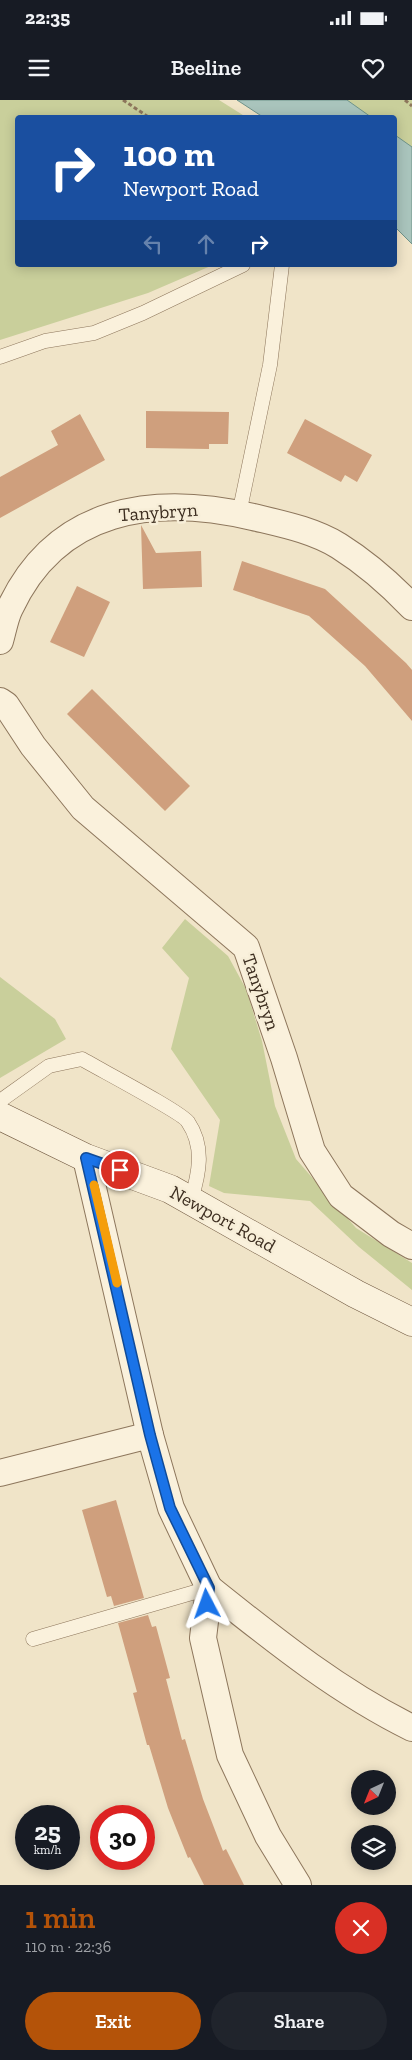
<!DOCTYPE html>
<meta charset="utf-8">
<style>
body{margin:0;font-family:"Zilla Slab",serif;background:#20242c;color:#f1f3f6;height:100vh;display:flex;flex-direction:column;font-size:19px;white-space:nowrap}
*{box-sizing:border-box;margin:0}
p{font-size:16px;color:#9ea1a6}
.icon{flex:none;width:28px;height:28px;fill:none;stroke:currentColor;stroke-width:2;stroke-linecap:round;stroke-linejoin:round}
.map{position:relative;height:1785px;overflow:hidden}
.panel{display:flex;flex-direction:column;background:#171b24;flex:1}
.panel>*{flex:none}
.hud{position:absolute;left:15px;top:15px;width:382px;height:152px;border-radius:5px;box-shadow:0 2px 12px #0003;background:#1a4fa0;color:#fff;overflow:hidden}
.needle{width:32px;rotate:223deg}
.tools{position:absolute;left:351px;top:1670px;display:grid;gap:10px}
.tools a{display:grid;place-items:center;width:45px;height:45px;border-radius:50%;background:#171b24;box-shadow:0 2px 12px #0003;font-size:25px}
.speed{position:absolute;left:15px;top:1705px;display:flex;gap:10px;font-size:25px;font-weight:700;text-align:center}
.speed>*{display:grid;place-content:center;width:65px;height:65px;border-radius:50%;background:#171b24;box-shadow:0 2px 12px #0003;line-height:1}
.speed small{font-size:12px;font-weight:400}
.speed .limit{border:8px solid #d22;background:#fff;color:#111}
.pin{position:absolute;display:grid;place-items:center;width:42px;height:42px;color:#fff;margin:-21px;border:2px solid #fff;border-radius:50%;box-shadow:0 1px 5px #0007}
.me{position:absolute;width:55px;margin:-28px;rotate:356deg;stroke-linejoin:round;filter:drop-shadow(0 0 4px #0008)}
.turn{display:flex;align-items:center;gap:18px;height:105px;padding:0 25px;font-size:22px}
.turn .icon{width:65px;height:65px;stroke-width:2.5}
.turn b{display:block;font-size:35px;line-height:42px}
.lanes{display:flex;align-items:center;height:48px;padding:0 25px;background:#0003;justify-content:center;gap:25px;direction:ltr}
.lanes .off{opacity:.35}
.round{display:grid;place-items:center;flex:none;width:52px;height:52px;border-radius:26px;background:#20242c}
.head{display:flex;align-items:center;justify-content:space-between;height:85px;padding:0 25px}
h1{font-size:30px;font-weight:600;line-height:38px;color:#b45309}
.action{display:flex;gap:10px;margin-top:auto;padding:10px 25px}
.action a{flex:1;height:58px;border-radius:30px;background:#b45309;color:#fff;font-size:20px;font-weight:600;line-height:58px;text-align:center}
.action a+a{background:#20242c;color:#f1f3f6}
.status{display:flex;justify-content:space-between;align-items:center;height:35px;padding:0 25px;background:#171b24;direction:ltr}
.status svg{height:14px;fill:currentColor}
header{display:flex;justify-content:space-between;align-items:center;height:65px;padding:0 25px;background:#171b24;font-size:22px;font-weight:600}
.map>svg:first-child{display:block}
.green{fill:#c9cf9b}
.water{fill:#a9c4bc;stroke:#6f938a}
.building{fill:#cf9f7d}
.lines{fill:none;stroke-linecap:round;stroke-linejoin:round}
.service-casing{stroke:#8d765c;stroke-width:15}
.minor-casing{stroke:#8d765c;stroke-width:28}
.secondary-casing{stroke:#6f573f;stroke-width:29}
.path{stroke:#8d765c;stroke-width:3;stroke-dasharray:4 2.5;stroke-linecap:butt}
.service{stroke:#faf1dc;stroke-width:14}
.minor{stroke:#faf1dc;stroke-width:26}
.secondary{stroke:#faf1dc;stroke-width:28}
.route-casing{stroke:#114b97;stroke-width:12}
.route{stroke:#1a73e8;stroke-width:9}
.slow{stroke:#f59e0b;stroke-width:9}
.labels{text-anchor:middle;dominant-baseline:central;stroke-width:5;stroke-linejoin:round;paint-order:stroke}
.street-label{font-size:19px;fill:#3d2e20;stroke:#f7eed8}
</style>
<div class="status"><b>22:35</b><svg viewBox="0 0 49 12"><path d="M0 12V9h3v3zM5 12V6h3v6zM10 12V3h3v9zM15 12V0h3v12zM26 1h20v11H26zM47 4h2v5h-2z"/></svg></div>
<header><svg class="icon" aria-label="menu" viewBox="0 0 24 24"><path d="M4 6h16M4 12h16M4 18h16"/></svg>Beeline<svg class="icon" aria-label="heart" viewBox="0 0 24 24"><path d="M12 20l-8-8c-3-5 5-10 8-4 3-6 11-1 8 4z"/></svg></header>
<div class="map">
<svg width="412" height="1785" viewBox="0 0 412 1785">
<rect width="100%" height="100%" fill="#f0e4c8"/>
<!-- green -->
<g class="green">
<polygon points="0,0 219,0 246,17 18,18 18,165 213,165 148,193 0,240"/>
<polygon points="329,0 412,0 412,85 395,68 395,18 346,17"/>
<polygon points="185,819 228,856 246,889 262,941 275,1006 296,1059 356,1128 412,1163 412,1190 359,1147 310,1101 224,1093 209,1086 220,1020 171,949 189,878 162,848"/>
<polygon points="0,877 55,919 66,939 0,978"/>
</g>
<!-- water -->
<g class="water">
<polygon points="237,0 347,0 371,17 263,17"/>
<polygon points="395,35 412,47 412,144 395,127"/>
</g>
<!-- building -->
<g class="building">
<polygon points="146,311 229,312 228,344 209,344 209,349 146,348"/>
<polygon points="80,314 105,360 0,418 0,377 58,345 51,331"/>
<polygon points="305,319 372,355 357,382 345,375 341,382 287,353"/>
<polygon points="141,425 156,453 201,451 202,487 143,489"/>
<polygon points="242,461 325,489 406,563 412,570 412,621 365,566 309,516 233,490"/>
<polygon points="77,486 110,502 84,557 50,542"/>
<polygon points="92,589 190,686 165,711 67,614"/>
<polygon points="116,1400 144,1498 114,1506 111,1496 107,1497 82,1410"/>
<polygon points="148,1515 152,1527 156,1526 170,1578 166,1579 182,1640 185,1639 203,1699 223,1751 226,1749 244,1785 204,1785 190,1757 188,1758 168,1708 149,1645 147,1645 133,1593 137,1592 118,1523"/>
</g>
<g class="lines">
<!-- service casing -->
<g class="service-casing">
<g id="service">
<polyline points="0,257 45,241 94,233 143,213 243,165"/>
<polyline points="239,414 270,265 282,165"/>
<path d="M 0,1001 L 49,966 L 82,959 C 97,968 183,1013 188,1022 C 205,1047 199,1074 191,1100"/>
<polyline points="33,1539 209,1488"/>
</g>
</g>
<!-- minor casing -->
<g class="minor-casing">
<g id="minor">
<path d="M 0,541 C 3,531 5,518 10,508 C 57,407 154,394 253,417 C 282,424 313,430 339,446 C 366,463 390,484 412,507"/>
<polyline points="0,601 6,605 33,646 83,708 246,847 284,958 312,1051 341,1096 391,1134 412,1146"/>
<polyline points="86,1058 150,1335 171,1408 209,1488 203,1538 230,1655 268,1736 298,1785"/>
<polyline points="0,1373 150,1335"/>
<path d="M 209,1488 C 273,1539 337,1591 412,1628"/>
</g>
</g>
<!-- secondary casing -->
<g class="secondary-casing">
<polyline id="secondary" points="0,1016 86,1058 170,1089 356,1194 412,1222"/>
</g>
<!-- path -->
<g class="path">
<polyline points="123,0 150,18"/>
<polyline points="405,0 412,6"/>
</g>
<!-- service -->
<use href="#service" class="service"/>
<!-- minor -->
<use href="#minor" class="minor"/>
<!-- secondary -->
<use href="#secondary" class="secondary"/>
</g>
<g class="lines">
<!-- route casing -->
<g class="route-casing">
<polyline id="route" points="120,1070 86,1058 150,1335 170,1408 209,1488 207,1504"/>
</g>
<!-- route -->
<use href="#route" class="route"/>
<!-- slow -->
<polyline class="slow" points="94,1085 117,1183"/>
</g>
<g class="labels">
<!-- street labels -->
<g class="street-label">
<text transform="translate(158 412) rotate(-4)">Tanybryn</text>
<text transform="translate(261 892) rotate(71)">Tanybryn</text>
<text transform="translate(223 1119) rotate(29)">Newport Road</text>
</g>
</g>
</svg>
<div class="tools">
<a><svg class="needle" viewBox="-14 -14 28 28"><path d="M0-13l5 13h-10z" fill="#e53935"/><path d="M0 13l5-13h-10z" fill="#9ea1a6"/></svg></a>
<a><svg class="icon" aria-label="layers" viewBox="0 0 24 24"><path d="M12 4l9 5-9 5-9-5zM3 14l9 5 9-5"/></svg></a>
</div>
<div class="speed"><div>25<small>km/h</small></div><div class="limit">30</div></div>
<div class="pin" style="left:120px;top:1070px;background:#d93025"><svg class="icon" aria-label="arrive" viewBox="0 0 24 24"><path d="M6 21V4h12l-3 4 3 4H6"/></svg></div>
<svg class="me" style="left:207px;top:1504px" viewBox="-20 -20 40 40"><path d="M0-17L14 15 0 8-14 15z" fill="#1a73e8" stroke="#fff" stroke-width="4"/></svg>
<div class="hud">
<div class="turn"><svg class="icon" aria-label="right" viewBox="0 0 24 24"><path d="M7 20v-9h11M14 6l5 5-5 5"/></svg><div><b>100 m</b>Newport Road</div></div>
<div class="lanes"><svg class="icon off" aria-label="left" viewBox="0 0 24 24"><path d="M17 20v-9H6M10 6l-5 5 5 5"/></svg><svg class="icon off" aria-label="ahead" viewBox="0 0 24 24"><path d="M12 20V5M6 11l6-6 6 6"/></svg><svg class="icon" aria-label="right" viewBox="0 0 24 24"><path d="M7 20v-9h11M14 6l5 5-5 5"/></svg></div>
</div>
</div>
<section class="panel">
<div class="head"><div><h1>1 min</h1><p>110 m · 22:36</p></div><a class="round" style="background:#d93025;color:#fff"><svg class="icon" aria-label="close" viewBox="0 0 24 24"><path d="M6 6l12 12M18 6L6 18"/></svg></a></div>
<div class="action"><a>Exit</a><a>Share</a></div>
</section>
